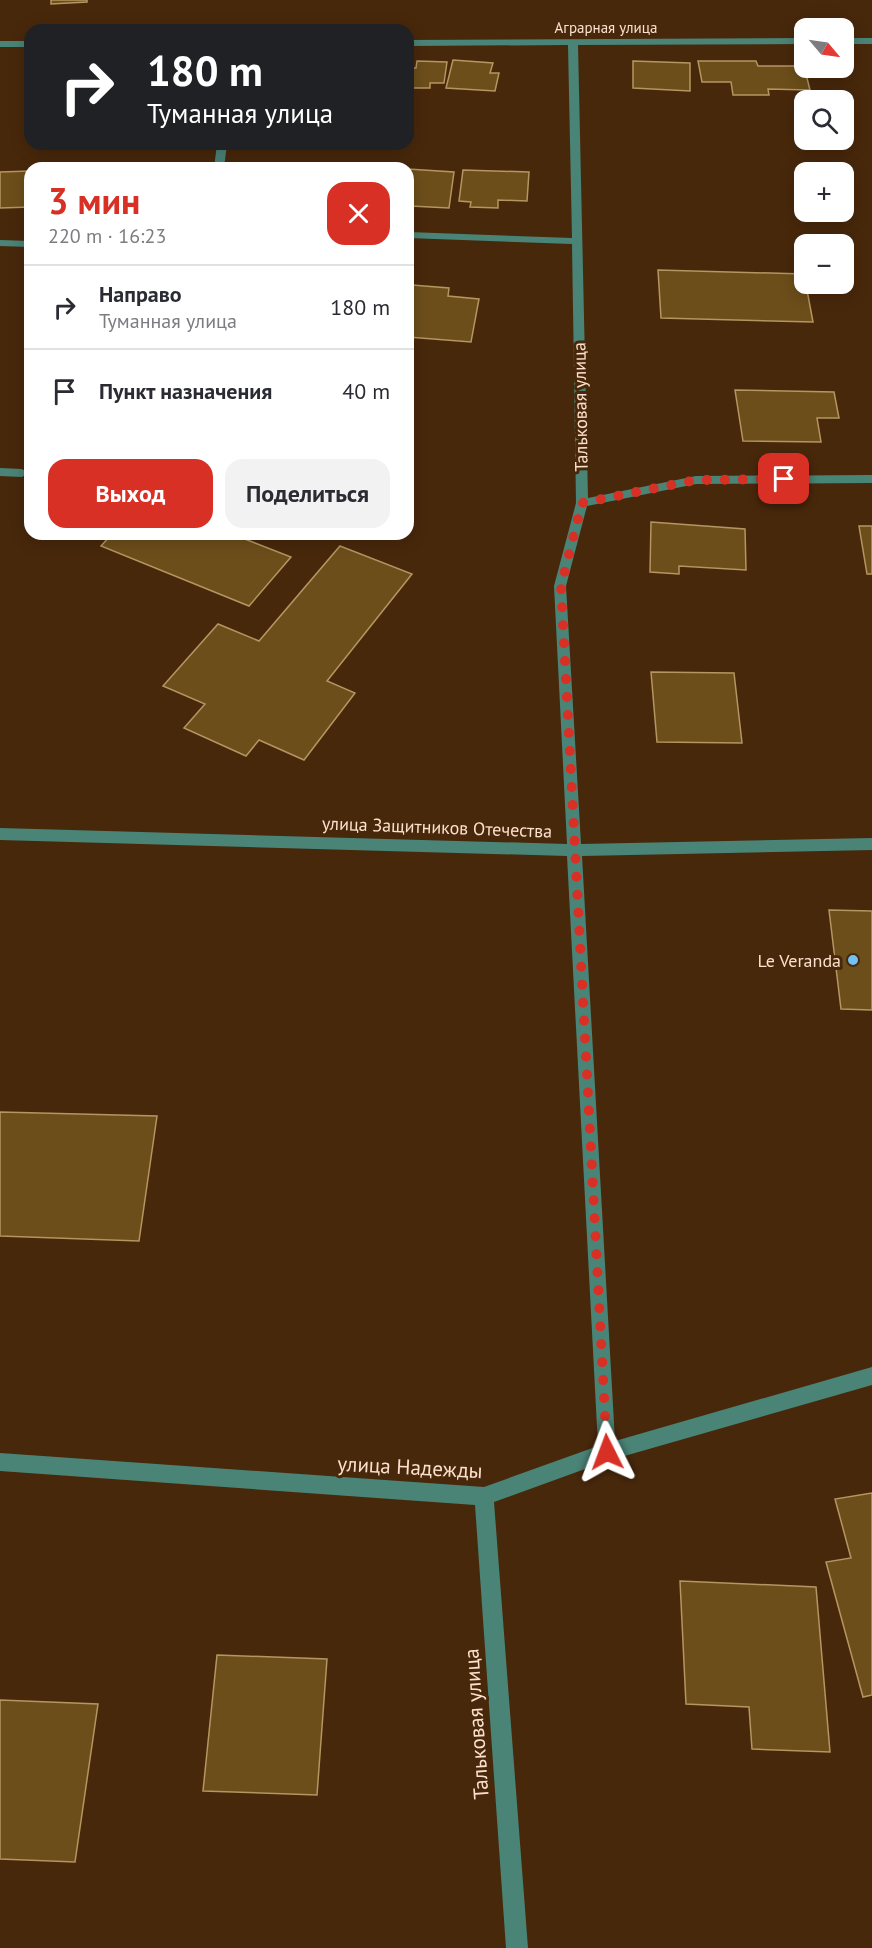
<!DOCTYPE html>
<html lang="ru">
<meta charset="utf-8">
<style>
body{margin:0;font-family:"PT Sans",sans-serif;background:#f2f2f3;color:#2b2b33;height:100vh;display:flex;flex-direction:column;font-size:22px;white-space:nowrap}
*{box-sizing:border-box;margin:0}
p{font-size:20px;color:#7c7c81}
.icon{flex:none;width:33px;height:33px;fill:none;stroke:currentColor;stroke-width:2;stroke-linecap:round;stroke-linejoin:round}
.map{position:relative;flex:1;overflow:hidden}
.side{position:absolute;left:24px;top:162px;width:390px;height:378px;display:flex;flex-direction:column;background:#fff;border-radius:18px;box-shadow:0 3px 15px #0003}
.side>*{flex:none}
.guide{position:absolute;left:24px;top:24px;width:390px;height:126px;border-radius:18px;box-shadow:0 3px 15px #0003;background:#202124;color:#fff;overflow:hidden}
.needle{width:39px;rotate:119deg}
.tools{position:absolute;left:794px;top:18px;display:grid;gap:12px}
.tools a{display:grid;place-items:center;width:60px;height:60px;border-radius:12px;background:#fff;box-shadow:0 3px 15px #0003;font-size:30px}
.pin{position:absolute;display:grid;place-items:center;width:51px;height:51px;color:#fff;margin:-26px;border-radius:12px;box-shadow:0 3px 9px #0006}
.me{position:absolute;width:66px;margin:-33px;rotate:357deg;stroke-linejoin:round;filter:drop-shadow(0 0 4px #0008)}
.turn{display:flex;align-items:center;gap:21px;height:126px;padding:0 24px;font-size:27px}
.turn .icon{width:78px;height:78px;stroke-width:2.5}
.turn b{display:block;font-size:42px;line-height:51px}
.round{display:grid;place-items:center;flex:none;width:63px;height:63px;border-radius:18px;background:#f2f2f3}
.summary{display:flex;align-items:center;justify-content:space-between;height:102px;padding:0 24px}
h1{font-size:36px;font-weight:600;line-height:45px;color:#d93025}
.primary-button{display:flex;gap:12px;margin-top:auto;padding:12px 24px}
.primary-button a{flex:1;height:69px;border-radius:18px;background:#d93025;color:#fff;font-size:24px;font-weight:600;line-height:69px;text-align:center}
.primary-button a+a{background:#f2f2f3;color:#2b2b33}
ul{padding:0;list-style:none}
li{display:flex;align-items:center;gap:18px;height:84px;padding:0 24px;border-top:2px solid #e1e1e2}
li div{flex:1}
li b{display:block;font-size:22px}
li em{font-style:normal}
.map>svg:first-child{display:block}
.building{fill:#6c4e1a;stroke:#b59561;stroke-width:1.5}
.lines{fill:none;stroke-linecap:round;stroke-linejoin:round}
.minor{fill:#4a8477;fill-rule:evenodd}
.route{stroke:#d93025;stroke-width:10;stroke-dasharray:0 18}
.poi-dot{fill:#71c1f5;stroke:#48280b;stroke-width:2}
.labels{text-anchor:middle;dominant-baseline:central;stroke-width:6;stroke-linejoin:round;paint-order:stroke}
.far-street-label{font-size:15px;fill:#fbe0cd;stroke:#48280b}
.street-label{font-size:18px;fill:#fbe0cd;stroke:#48280b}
.poi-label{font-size:18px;fill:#fbe0cd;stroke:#48280b;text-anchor:end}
.near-street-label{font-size:21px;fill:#fbe0cd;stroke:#48280b}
</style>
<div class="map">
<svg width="872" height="1948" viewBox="0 0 872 1948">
<rect width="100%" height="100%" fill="#48280b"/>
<!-- building -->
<g class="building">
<polygon points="51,0 87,0 87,2 51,4"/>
<polygon points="453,60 493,63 490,73 499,73 495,91 446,88"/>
<polygon points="417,61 447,62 444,83 430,83 430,88 408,88 408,68 416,68"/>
<polygon points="633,61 690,63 690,91 633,88"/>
<polygon points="698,61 756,61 758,66 804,66 810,90 768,89 769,95 733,95 731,82 702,82"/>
<polygon points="314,165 313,168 247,168 247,166"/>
<polygon points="408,169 454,172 449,208 411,206 412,203 408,202"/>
<polygon points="463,170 529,172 527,201 498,200 498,208 470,207 471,202 459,201"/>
<polygon points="30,171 30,207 0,208 0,172"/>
<polygon points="658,270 804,274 813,322 661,318"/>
<polygon points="412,285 449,288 448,296 479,299 471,342 408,337 408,301"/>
<polygon points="735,390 834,392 839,418 817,418 821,442 743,441"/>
<polygon points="651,522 745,529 746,570 679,566 679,574 650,572"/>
<polygon points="859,526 872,526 872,574 867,574"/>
<polygon points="112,534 232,534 291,557 249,606 101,546"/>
<polygon points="340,546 412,574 327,681 355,693 304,760 259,740 246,756 184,728 205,704 163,686 218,624 259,641"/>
<polygon points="651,672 734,673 742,743 657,742"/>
<polygon points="829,910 872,911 872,1010 841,1009"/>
<polygon points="0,1112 157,1116 139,1241 0,1236"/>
<polygon points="872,1493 872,1695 863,1697 826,1562 851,1558 835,1499"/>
<polygon points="680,1581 816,1587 830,1752 752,1749 749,1707 686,1704"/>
<polygon points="217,1655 327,1659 317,1795 203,1791"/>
<polygon points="0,1700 98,1704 75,1862 0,1859"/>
</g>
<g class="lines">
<!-- minor -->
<g class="minor">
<polygon points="804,38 804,44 578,45 588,498 696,476 872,475 872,483 696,484 587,506 566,586 581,844 872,838 872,850 582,856 615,1441 872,1367 872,1385 607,1461 494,1502 528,1948 506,1948 475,1505 0,1471 0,1453 484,1487 598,1446 567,856 0,840 0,828 567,844 554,586 576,503 572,244 408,238 408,232 572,238 568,45 408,46 408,40"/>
<rect x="843" y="38" width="29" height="6"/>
<rect x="0" y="41" width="30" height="6"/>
<polygon points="217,144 227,144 224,168 214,168"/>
<polygon points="0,240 30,241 30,247 0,246"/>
<polygon points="0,468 22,469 28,473 22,477 0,476"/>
</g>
</g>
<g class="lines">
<!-- route -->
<polyline class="route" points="607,1452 561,586 582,503 696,480 784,479"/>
</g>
<!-- markers -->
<circle class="poi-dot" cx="853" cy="960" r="6"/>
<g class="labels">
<!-- far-street labels -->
<g class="far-street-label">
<text x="606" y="27">Аграрная улица</text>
</g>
<!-- street labels -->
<g class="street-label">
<text transform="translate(580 407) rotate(-91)">Тальковая улица</text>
<text transform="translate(437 827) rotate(2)">улица Защитников Отечества</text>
</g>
<!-- poi labels -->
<g class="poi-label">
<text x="841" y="960">Le Veranda</text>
</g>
<!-- near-street labels -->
<g class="near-street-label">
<text transform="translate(410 1467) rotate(3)">улица Надежды</text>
<text transform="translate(476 1724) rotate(-94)">Тальковая улица</text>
</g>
</g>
</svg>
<div class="tools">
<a><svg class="needle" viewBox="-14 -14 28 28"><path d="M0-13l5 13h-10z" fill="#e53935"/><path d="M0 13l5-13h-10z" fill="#7c7c81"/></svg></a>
<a><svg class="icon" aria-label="search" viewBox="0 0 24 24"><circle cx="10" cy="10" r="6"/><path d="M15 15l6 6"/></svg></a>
<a>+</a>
<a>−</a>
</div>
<div class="pin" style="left:784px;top:479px;background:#d93025"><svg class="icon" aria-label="arrive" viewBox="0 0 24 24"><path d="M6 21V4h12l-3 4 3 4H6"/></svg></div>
<svg class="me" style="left:607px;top:1452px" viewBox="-20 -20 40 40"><path d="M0-17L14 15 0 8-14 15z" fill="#d93025" stroke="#fff" stroke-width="4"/></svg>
<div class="guide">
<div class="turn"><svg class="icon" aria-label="right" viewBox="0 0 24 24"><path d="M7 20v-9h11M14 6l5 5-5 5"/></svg><div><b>180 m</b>Туманная улица</div></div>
</div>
<section class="side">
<div class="summary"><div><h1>3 мин</h1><p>220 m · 16:23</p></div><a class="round" style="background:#d93025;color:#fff"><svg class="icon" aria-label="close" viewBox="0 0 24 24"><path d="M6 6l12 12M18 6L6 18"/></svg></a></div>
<ul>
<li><svg class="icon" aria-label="right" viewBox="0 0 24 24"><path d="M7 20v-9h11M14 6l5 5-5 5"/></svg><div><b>Направо</b><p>Туманная улица</p></div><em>180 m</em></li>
<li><svg class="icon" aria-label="arrive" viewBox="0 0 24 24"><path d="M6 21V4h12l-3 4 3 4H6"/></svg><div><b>Пункт назначения</b></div><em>40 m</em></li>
</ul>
<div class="primary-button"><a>Выход</a><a>Поделиться</a></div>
</section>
</div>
